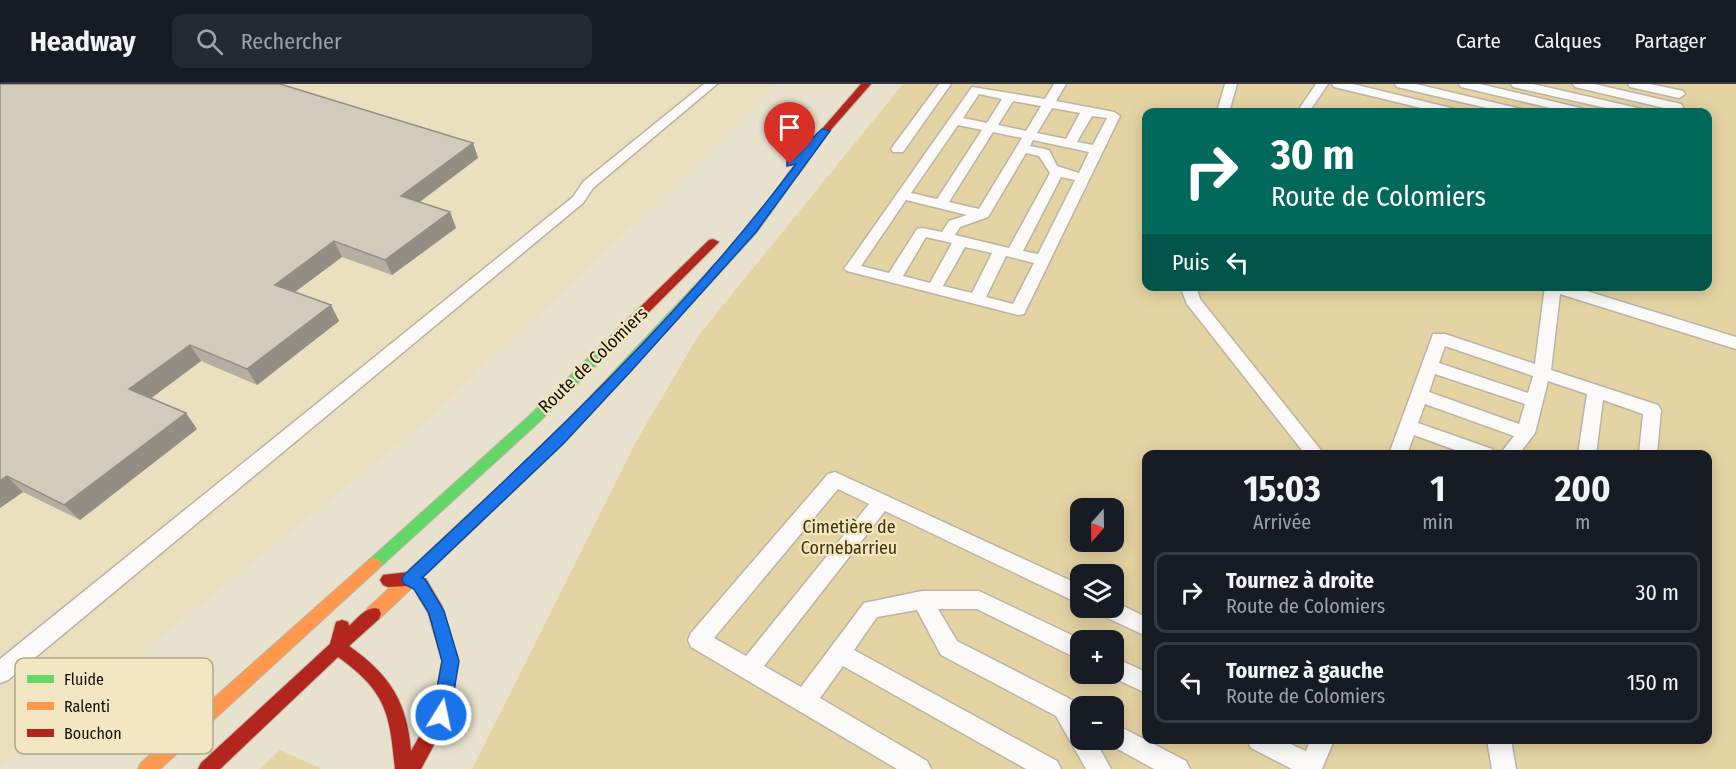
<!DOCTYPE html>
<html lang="fr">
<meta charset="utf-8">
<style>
body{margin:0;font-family:"Fira Sans Condensed",sans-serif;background:#242831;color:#f1f3f6;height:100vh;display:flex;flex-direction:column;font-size:22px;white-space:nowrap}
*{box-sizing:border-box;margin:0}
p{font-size:20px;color:#9ea1a6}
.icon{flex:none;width:33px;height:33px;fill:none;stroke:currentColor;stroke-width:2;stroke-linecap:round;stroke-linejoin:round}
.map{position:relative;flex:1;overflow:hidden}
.drawer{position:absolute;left:1142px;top:366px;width:570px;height:294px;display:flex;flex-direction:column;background:#171b24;border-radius:12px;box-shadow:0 3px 15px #0003}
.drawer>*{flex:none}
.hud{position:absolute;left:1142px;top:24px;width:570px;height:183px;border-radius:12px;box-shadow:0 3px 15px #0003;background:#00695c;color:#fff;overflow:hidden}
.needle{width:39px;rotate:200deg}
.controls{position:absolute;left:1070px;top:414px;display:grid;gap:12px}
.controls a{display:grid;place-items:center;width:54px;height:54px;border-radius:12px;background:#171b24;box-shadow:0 3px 15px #0003;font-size:30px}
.pin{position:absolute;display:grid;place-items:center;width:51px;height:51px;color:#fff;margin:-62px -26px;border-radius:50% 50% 50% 0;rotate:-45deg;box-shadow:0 0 6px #0007}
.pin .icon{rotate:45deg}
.me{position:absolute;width:66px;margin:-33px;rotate:10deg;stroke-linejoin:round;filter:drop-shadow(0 0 4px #0008)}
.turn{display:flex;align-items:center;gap:21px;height:126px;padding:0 30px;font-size:27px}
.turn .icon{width:78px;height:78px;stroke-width:2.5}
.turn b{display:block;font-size:42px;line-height:51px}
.then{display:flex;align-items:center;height:57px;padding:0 30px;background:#0003;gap:12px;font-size:22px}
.eta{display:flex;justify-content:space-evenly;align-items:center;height:102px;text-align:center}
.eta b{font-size:36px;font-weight:700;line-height:42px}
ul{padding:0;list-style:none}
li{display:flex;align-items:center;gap:18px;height:81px;margin:0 12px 9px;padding:0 18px;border:3px solid #363941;border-radius:12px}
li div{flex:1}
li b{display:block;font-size:22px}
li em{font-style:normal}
header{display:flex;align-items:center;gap:36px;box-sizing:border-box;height:84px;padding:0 30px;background:#171b24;border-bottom:2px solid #363941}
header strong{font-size:28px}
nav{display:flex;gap:33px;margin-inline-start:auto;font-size:21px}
.search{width:420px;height:54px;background:#242831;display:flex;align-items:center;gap:15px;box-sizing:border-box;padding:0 21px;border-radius:12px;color:#9ea1a6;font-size:22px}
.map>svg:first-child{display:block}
.built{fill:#eadfbf}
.green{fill:#e5d4a3;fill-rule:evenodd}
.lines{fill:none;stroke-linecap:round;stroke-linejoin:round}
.lane-casing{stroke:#b9b4a5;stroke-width:3}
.fast-casing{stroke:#b9b4a5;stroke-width:2}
.slow-casing{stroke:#b9b4a5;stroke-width:2}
.jam-casing{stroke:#b9b4a5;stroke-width:2}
.lane{fill:#fcfaf8;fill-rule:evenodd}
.fast{fill:#63d668;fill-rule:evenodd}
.slow{fill:#ff974d;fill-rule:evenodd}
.jam{fill:#b3261e;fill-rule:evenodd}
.wall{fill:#b4afa2}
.shaded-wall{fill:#928e84}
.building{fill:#d1cbbc;stroke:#928e84;stroke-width:1.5}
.route{fill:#1a73e8;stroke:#114b97;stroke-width:1.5}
.labels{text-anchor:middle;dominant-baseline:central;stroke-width:4.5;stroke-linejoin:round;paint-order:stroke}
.street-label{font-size:18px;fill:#161106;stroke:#f2e6c3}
.park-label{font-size:18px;fill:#413405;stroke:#f2e6c3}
.key{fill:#f2e6c3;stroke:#b0a68a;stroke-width:1.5}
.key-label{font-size:16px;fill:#161106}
</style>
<header>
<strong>Headway</strong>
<div class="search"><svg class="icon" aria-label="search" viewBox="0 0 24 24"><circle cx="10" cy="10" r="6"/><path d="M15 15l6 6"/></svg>Rechercher</div>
<nav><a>Carte</a><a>Calques</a><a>Partager</a></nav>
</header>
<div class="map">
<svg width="1736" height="685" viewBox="0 0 1736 685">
<rect width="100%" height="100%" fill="#e8e1ce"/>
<!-- built -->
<polygon class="built" points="0,0 776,0 673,103 428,336 0,684"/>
<!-- green -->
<g class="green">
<path d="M 903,0 L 1736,0 L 1736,685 L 472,685 L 636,358 L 698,252 ZM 1146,28 L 1707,28 L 1707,202 L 1146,202 ZM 1146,370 L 1707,370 L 1707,656 L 1146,656 ZM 1080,424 L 1113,424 L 1113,458 L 1080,458 ZM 1080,490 L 1113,490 L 1113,524 L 1080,524 ZM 1080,556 L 1113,556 L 1113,590 L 1080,590 ZM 1080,622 L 1113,622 L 1113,656 L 1080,656 Z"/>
<polygon points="280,666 322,685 260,685"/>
</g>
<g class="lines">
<!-- lane casing -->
<g class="lane-casing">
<g id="lane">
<polygon points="704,0 717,0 593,104 583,119 8,596 0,599 0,575 573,113 583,98"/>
<polygon points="939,0 951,0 903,68 893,68 891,65"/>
<path d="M 1054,0 L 1066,0 L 1056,17 L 1114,28 L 1120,32 L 1024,230 L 1018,231 L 847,187 L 844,184 L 847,181 L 972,3 L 1045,15 ZM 979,10 L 1002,15 L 987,39 L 963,34 ZM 1013,17 L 1041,22 L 1026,47 L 998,41 ZM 1052,24 L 1080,29 L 1066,55 L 1037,49 ZM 1092,32 L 1107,34 L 1093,61 L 1077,58 ZM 958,41 L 982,46 L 937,115 L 911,109 ZM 993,48 L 1022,54 L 979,125 L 949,118 ZM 1033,56 L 1089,68 L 1079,89 L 1057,82 L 1049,66 L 1030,62 ZM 1026,69 L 1039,72 L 1050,89 L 1009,164 L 955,151 L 960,143 L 988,133 ZM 1061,93 L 1075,96 L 1038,170 L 1023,167 ZM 906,116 L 967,131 L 949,137 L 942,148 L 922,144 L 917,145 L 889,189 L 861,182 ZM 926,153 L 952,159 L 930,199 L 903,192 ZM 965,163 L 992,169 L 972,209 L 943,202 ZM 1006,172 L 1034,179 L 1013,220 L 986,213 Z"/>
<polygon points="1225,0 1237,0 1229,28 1217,28"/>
<polygon points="1316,0 1328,0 1309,28 1297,28"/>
<polygon points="1332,0 1353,0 1455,25 1457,28 1438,28 1334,3"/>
<polygon points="1395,0 1416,0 1521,25 1523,28 1504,28 1397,3"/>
<polygon points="1459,0 1480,0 1584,25 1586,28 1567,28 1461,3"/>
<polygon points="1511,0 1533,0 1642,25 1644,28 1624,28 1513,3"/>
<polygon points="1573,0 1594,0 1681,20 1683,23 1677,27 1575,3"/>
<polygon points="1628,0 1650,0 1683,7 1685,10 1679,14 1630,3"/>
<polygon points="1180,202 1196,202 1200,215 1324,370 1305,370 1187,220"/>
<path d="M 1545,202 L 1570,202 L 1736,253 L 1736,265 L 1560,210 L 1551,286 L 1658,321 L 1661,326 L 1657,370 L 1639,370 L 1643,330 L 1603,316 L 1596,370 L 1578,370 L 1587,310 L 1548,297 L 1535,349 L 1519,370 L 1500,370 L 1514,352 L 1425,320 L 1418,339 L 1492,365 L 1494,370 L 1466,370 L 1414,351 L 1407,370 L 1389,370 L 1433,250 L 1445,250 L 1535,280 ZM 1445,262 L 1533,292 L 1528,309 L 1439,279 ZM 1435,290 L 1525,320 L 1519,340 L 1429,308 Z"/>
<path d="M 835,388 L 1080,501 L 1080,520 L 885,427 L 764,582 L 801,603 L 864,519 L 922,507 L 979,507 L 1082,556 L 1080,556 L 1080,576 L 977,525 L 938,525 L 957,557 L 1072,616 L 1080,630 L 1080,656 L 1095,656 L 1111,685 L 1086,685 L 1056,632 L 941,571 L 917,526 L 877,533 L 854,566 L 1057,677 L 1061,685 L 1026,685 L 843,582 L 820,614 L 927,677 L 931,685 L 897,685 L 691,563 L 688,556 L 691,549 L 828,390 ZM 838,405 L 869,420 L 746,572 L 714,554 Z"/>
<polygon points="1113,517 1146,533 1146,552 1099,530 1096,524 1113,524"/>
<polygon points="1113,573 1146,588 1146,609 1105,590 1113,590"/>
<polygon points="1113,639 1186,677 1190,685 1154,685 1105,658 1104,656 1113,656"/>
<polygon points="1247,656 1282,656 1306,667 1310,656 1334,656 1322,685 1292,685 1251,664"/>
<polygon points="1487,656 1511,656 1516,685 1492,685"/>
</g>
</g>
<!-- fast casing -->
<g class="fast-casing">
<g id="fast">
<polygon points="794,86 799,89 757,148 617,301 607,301 606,298 607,295 749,144 790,87"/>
<polygon points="633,233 639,237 637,240 538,339 379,484 374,486 369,484 366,480 369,476 528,333 629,234"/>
</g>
</g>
<!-- slow casing -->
<g class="slow-casing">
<g id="slow">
<polygon points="612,293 618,298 617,301 563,360 379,535 373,537 367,535 365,530 367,525 553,352 607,295"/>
<polygon points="374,474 379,476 382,480 379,484 160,685 138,685 141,679 369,476"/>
</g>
</g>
<!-- jam casing -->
<g class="jam-casing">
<g id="jam">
<polygon points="861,0 871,0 828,49 798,91 790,91 789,89 822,45"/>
<polygon points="713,155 719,158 637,240 629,240 627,237 629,234 709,156"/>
<path d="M 409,488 L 426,495 L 442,522 L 458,577 L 450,631 L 421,685 L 395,685 C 390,629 386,607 338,573 L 220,685 L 198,685 L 201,679 L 330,560 L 336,538 L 342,536 L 348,538 L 349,542 C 358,534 367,521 379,525 L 381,530 L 379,535 L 349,562 C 390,591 407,618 411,667 L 433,629 L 442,577 L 428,529 L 414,505 L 408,502 L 388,503 L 383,501 L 380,496 L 383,491 Z"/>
</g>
</g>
<!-- lane -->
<use href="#lane" class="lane"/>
<!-- fast -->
<use href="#fast" class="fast"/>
<!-- slow -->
<use href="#slow" class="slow"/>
<!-- jam -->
<use href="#jam" class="jam"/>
</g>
<!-- wall -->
<polygon class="wall" points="0,0 473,59 478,74 420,118 450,128 456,144 392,191 342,173 295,208 331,221 339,237 257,301 201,277 151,314 197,345 80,436 23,408 0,424"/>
<!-- shaded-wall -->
<g class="shaded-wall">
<polygon points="473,59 478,74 407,127 401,112"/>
<polygon points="450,128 456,144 392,191 385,176"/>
<polygon points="334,157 342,173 284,216 275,201"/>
<polygon points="331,221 339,237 257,301 247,285"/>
<polygon points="190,261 201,277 142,321 129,305"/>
<polygon points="186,329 197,345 80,436 64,421"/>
<polygon points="7,392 23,408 0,424 0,397"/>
</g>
<!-- building -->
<polygon class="building" points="0,0 280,0 473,59 401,112 450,128 385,176 334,157 275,201 331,221 247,285 190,261 129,305 186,329 64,421 7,392 0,397"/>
<!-- route -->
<path class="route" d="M 822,45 L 830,47 L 756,148 L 632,286 L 563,360 L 422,494 L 425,495 L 444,527 L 459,577 L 450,631 L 447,637 L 441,639 L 435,637 L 432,631 L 442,577 L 429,529 L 414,505 L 404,500 L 402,495 L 404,491 C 543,362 682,232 796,80 L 787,82 L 787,77 Z"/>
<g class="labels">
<!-- street labels -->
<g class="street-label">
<text transform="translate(593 276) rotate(-44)">Route de Colomiers</text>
</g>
<!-- park labels -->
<g class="park-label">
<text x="849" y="443">Cimetière de<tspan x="849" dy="21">Cornebarrieu</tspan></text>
</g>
</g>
<!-- legend -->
<rect x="15" y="574" width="198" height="96" rx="9" class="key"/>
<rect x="27" y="591" width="27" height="8" fill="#63d668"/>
<rect x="27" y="618" width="27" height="8" fill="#ff974d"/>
<rect x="27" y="645" width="27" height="8" fill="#b3261e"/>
<g class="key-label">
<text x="64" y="601">Fluide</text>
<text x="64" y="628">Ralenti</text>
<text x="64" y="655">Bouchon</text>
</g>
</svg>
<div class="controls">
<a><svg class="needle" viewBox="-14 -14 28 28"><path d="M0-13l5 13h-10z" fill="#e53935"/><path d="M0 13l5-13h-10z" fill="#9ea1a6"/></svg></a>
<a><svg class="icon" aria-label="layers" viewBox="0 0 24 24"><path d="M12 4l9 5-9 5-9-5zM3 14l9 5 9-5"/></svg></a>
<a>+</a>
<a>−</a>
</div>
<div class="pin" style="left:790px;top:80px;background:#d93025"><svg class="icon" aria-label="arrive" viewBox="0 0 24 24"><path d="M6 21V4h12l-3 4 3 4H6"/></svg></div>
<svg class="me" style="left:441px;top:631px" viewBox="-20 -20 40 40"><circle r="17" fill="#1a73e8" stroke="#fff" stroke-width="3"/><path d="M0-11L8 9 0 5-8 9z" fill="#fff"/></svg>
<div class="hud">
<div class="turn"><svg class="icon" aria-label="right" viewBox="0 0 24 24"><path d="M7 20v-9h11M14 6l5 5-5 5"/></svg><div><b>30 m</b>Route de Colomiers</div></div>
<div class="then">Puis<svg class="icon" aria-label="left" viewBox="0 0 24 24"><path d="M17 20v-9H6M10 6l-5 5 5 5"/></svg></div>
</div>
<section class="drawer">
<div class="eta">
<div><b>15:03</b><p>Arrivée</p></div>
<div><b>1</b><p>min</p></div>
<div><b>200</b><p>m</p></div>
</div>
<ul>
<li><svg class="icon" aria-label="right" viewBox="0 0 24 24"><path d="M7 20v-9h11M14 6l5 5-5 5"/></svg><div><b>Tournez à droite</b><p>Route de Colomiers</p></div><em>30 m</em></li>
<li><svg class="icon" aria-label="left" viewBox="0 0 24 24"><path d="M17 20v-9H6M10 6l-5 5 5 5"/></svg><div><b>Tournez à gauche</b><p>Route de Colomiers</p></div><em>150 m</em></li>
</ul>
</section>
</div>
